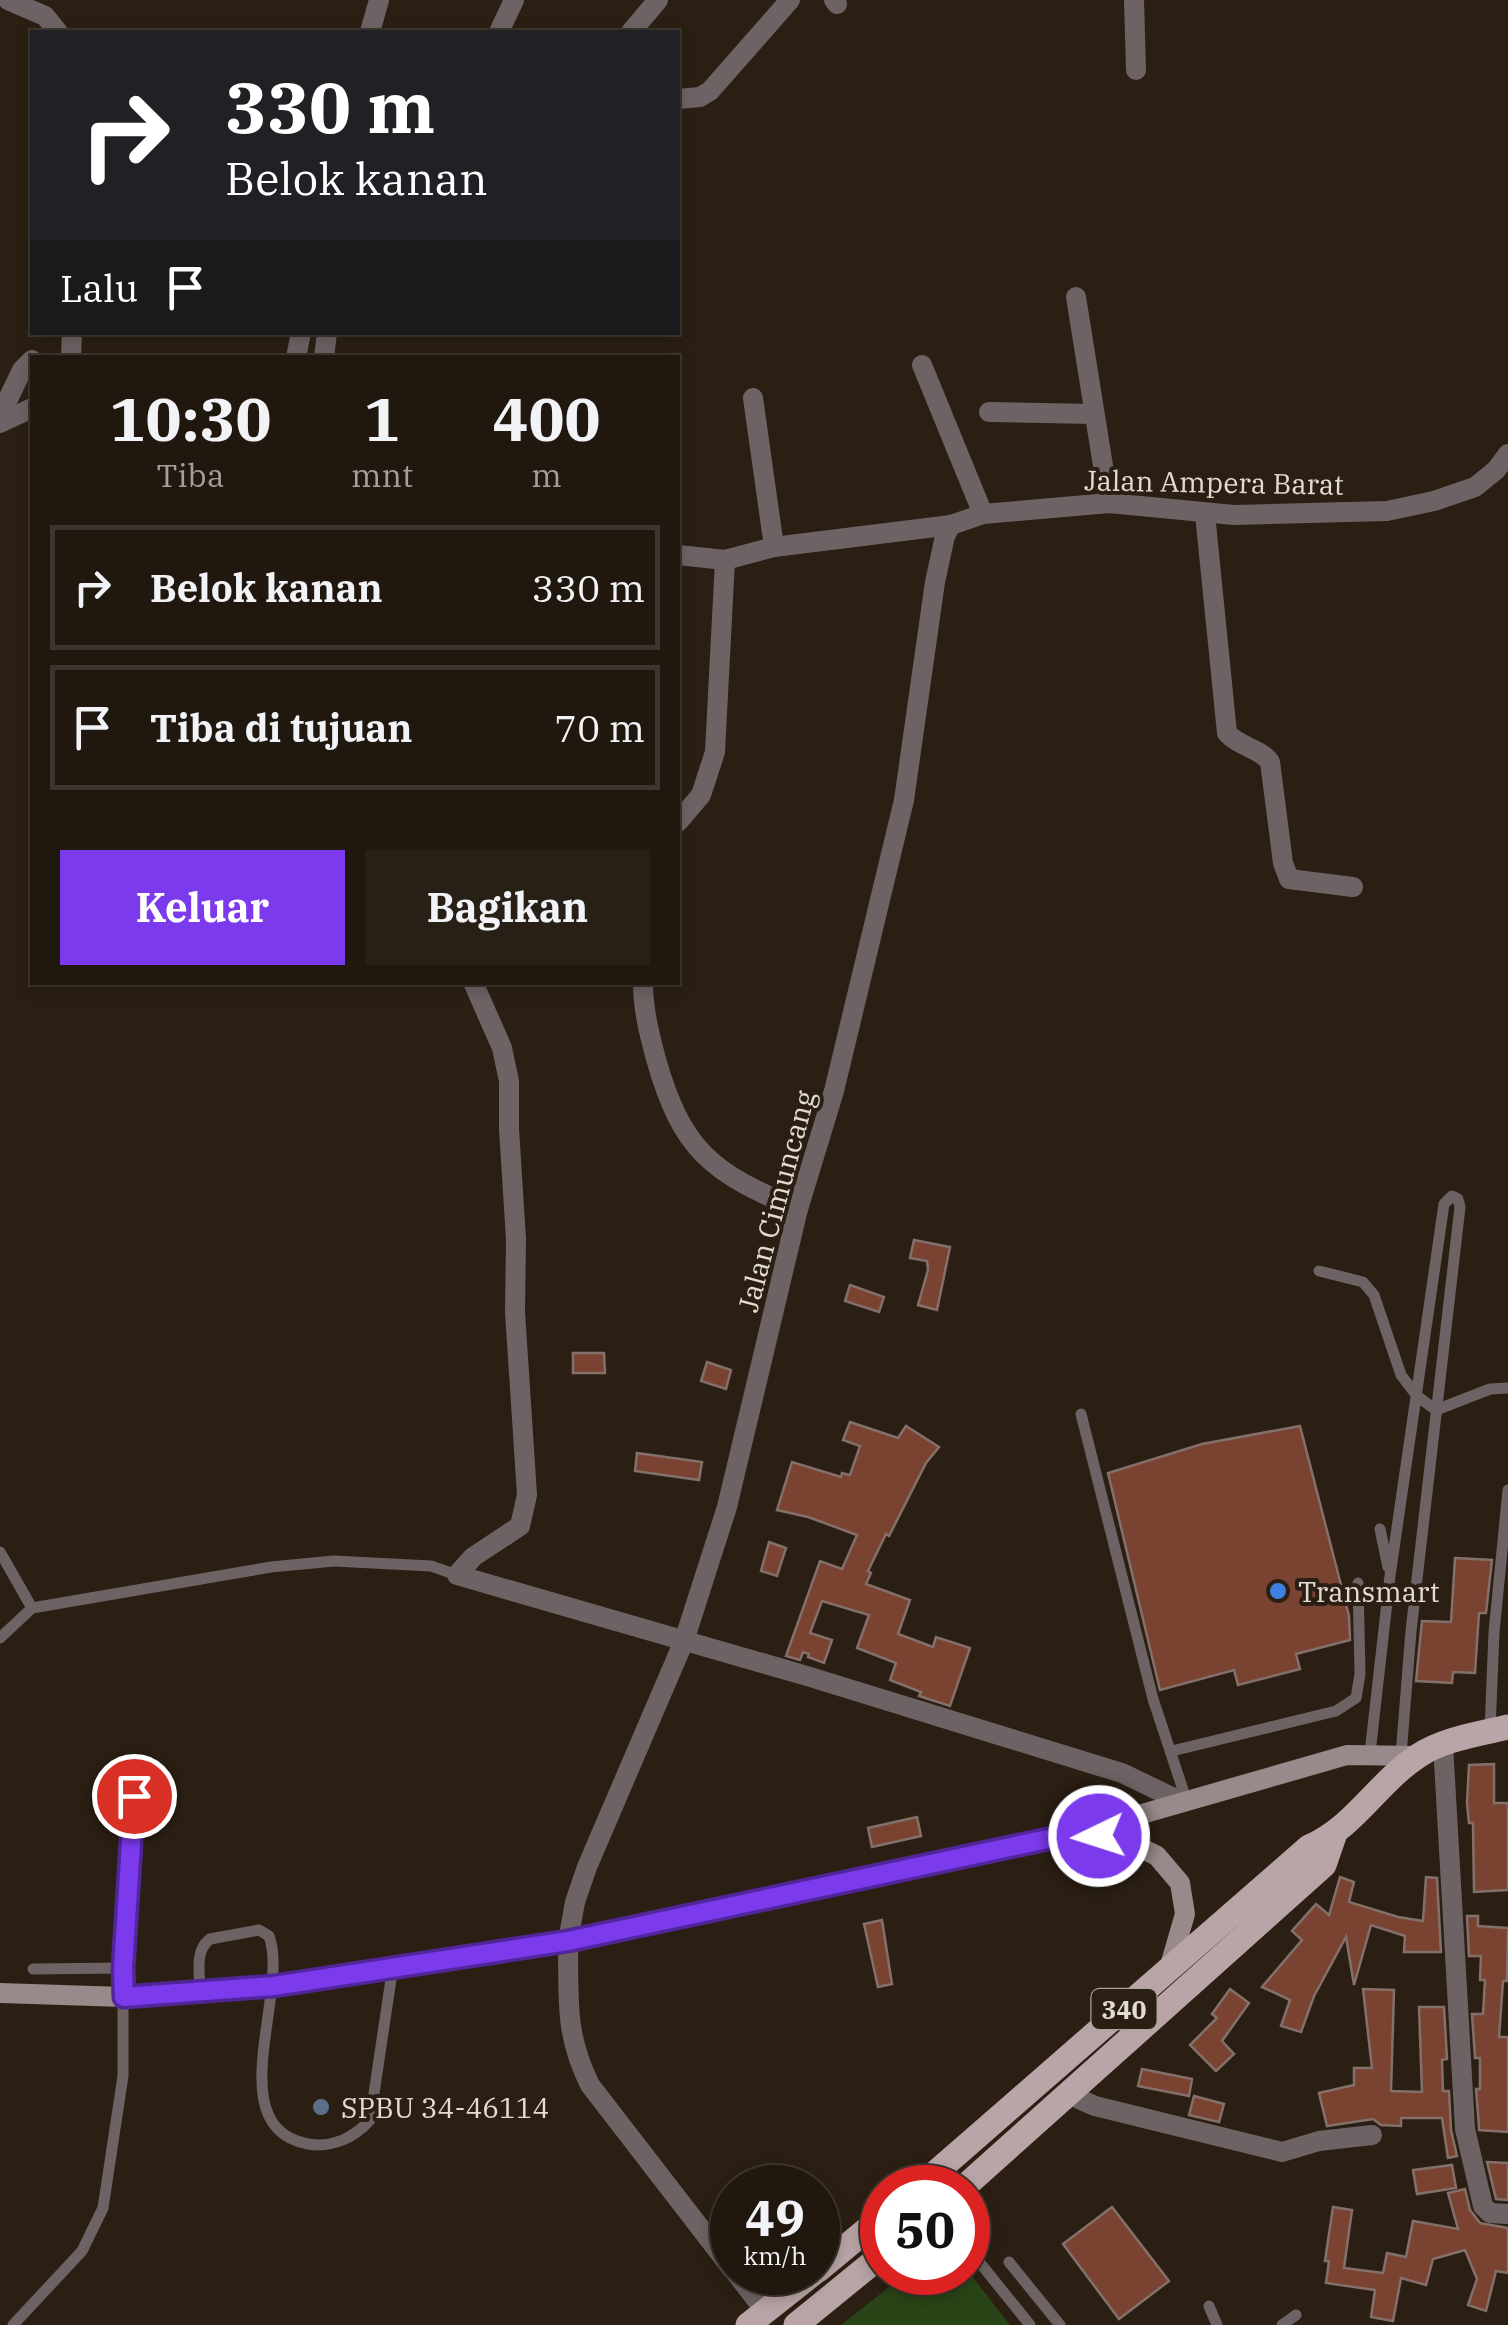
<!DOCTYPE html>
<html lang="id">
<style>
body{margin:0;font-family:"IBM Plex Serif",serif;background:#282017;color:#f1f3f6;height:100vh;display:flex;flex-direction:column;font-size:38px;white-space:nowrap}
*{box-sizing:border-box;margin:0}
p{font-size:32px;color:#a29f9e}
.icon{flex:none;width:55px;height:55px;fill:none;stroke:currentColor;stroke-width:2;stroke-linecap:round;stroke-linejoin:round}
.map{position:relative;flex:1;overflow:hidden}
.details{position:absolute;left:30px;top:355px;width:650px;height:630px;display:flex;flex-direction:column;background:#20170e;border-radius:0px;box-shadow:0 5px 15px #0003,0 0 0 2px #3d362e}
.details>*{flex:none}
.banner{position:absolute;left:30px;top:30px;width:650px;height:305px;border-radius:0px;box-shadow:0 5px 15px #0003,0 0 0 2px #3d362e;background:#202124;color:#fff;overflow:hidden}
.speed{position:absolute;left:710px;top:2165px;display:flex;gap:20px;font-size:50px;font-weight:700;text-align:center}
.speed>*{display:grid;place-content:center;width:130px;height:130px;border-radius:50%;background:#20170e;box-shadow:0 5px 15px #0003,0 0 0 2px #3d362e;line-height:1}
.speed small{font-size:25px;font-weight:400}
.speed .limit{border:15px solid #d22;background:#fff;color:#111}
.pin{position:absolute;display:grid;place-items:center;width:85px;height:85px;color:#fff;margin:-42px;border:5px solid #fff;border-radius:50%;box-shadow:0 2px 10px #0007}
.me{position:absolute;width:110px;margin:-55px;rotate:266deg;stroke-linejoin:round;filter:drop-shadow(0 0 8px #0008)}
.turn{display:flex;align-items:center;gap:35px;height:210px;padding:0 30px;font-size:45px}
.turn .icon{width:130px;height:130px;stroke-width:2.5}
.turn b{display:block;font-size:70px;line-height:85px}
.then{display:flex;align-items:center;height:95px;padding:0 30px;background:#0003;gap:20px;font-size:38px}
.eta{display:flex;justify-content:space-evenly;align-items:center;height:170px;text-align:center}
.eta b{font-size:60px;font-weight:800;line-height:70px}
.button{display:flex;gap:20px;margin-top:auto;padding:20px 30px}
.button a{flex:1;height:115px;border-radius:0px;background:#7c3aed;color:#fff;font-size:40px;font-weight:800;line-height:115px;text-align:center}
.button a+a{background:#282017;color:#f1f3f6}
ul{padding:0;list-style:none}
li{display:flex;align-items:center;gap:30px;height:125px;margin:0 20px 15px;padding:0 10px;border:5px solid #3d362e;border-radius:0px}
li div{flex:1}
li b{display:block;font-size:38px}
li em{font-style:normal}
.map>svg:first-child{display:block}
.green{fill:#294416}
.building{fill:#794231;stroke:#84706a;stroke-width:2.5}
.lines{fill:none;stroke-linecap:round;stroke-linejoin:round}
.service{stroke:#6d6364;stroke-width:11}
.minor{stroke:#6d6364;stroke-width:20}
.tertiary{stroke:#6d6364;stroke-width:20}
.secondary{stroke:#98898a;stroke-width:20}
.primary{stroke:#b9a5a7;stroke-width:25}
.route-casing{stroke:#51269a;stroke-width:25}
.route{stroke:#7c3aed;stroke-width:18}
.shop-dot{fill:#3f7fe0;stroke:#2b1f13;stroke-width:4}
.service-dot{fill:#5c6f8a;stroke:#2b1f13;stroke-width:4}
.labels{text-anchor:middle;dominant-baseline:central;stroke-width:8;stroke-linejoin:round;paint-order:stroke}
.shield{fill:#2b1f13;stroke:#aca39a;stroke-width:2.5}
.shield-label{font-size:25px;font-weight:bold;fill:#e3dcd4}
.street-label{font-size:28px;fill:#e3dcd4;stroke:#2b1f13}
.poi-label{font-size:28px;fill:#e3dcd4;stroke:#2b1f13;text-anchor:start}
</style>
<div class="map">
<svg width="1508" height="2325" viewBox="0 0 1508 2325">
<rect width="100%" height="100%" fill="#2b1f13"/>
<!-- green -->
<polygon class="green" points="968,2271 1010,2325 841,2325 907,2273"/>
<!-- building -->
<g class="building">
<polygon points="914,1240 950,1247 937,1310 918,1305 928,1270 927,1261 910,1258"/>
<polygon points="850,1285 884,1297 879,1312 845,1301"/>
<polygon points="573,1353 604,1353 605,1373 573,1373"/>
<polygon points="707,1362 731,1370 726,1389 701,1381"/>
<polygon points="850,1422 898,1438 906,1426 939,1447 926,1463 889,1536 886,1534 868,1571 871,1573 866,1584 910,1600 898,1634 933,1647 936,1637 970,1648 950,1706 919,1696 921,1692 890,1680 896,1663 857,1648 869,1615 822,1601 810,1633 832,1640 824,1663 808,1657 809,1654 803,1652 800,1660 786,1656 820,1561 842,1569 857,1535 808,1517 777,1510 792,1462 841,1477 842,1473 850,1475 860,1446 843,1440"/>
<polygon points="1300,1426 1349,1616 1350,1640 1296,1654 1300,1669 1238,1685 1234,1670 1160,1690 1108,1473 1202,1444"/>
<polygon points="637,1453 702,1462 699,1480 635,1471"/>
<polygon points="769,1542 786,1548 777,1576 761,1571"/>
<polygon points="1455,1558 1492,1560 1486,1613 1479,1613 1475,1673 1453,1672 1452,1683 1416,1681 1422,1621 1451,1622"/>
<polygon points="1494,1764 1494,1803 1508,1803 1508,1890 1474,1892 1473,1823 1469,1823 1467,1803 1469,1765"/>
<polygon points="917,1817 921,1836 872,1847 868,1828"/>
<polygon points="1340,1877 1354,1882 1349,1902 1398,1917 1423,1921 1426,1877 1437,1878 1441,1952 1404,1952 1405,1936 1371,1925 1354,1985 1346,1937 1314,1996 1301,2032 1281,2026 1290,2000 1262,1987 1302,1940 1292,1931 1316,1904 1329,1915"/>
<polygon points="1467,1916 1478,1916 1478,1926 1508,1928 1507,1981 1503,1981 1499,2037 1508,2037 1508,2132 1479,2130 1479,2127 1476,2089 1480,2089 1480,2058 1475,2058 1472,2014 1483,2014 1485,1980 1480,1980 1481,1956 1469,1956"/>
<polygon points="882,1920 892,1984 878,1987 864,1924"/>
<polygon points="1230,1989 1249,2003 1222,2041 1234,2054 1216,2071 1190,2045 1217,2018 1212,2014"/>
<polygon points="1363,1989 1394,1990 1391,2091 1422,2092 1419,2007 1444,2007 1447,2059 1442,2060 1443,2091 1449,2091 1451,2130 1457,2156 1448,2158 1442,2118 1401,2118 1401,2126 1381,2125 1373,2119 1327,2126 1319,2093 1354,2085 1354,2068 1372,2068"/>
<polygon points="1142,2069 1192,2079 1189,2096 1138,2086"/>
<polygon points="1194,2096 1224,2104 1219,2122 1189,2115"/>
<polygon points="1487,2162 1508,2163 1508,2200 1496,2199"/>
<polygon points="1452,2165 1456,2188 1417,2194 1413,2170"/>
<polygon points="1465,2189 1470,2210 1480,2223 1508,2228 1508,2273 1496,2271 1486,2311 1468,2305 1477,2279 1465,2250 1433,2259 1426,2285 1401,2278 1393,2321 1371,2317 1375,2290 1326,2283 1329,2261 1325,2261 1333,2207 1352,2210 1344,2268 1383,2273 1387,2253 1406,2257 1413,2221 1458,2229 1448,2193"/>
<polygon points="1112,2207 1169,2281 1119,2319 1063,2244"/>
</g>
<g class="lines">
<!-- service -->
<g class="service">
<polyline points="1319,1271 1363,1282 1374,1295 1401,1375 1417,1396 1436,1410"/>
<polyline points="1436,1410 1490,1389 1508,1388"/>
<polyline points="1081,1414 1153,1699 1186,1799"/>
<polyline points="1380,1529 1388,1567"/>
<polyline points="0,1552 32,1608"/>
<polyline points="0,1638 32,1608 271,1567 334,1561 431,1566 457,1575"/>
<polyline points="1490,1731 1494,1632 1508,1490"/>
<polyline points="1172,1751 1336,1711 1356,1698 1360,1674 1358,1583"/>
<polyline points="1370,1753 1390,1576 1444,1204 1452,1196 1458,1199 1460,1207 1411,1631 1401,1755"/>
<polyline points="33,1969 123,1968"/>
<path d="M 200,1991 C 200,1974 194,1951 210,1939 L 259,1930 L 269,1936 C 290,1993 219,2127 308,2144 C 332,2148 354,2138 370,2120 L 393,1966"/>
<polyline points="968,2248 1030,2325"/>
<polyline points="1009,2262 1060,2325"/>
<polyline points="1209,2306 1217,2325"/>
<polyline points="13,2325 82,2251 103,2208 123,2076 123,1968 134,1795"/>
<polyline points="1282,2325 1296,2315"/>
</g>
<!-- minor -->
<g class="minor">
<polyline points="8,0 45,16 58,32"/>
<polyline points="834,0 837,4"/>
<polyline points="1134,0 1136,70"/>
<polyline points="370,32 379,0"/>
<polyline points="499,32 514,0"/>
<polyline points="631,32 658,0"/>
<polyline points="678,99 700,97 710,91 790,0"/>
<polyline points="1076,297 1109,503"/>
<polyline points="71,358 72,332"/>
<polyline points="296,358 301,332"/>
<polyline points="324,358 327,332"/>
<polyline points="922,365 983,514"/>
<polyline points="753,398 774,547"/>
<polyline points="989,412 1093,414"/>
<polyline points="0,416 22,370 32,360"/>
<polyline points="0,423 32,408"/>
<path d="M 1205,514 L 1227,733 C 1239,747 1260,748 1270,762 L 1283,863 L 1289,879 L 1353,887"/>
<polyline points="678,555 725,560 774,547 951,525"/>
<polyline points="678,822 701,795 715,752 725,560"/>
<polyline points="473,982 502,1048 509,1081 509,1129 516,1239 515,1312 527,1495 520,1526 473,1557 457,1575 807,1676 1122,1773 1180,1801"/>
<path d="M 643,982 C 643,1009 649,1033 656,1059 C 682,1151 712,1173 798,1209"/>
<path d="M 568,1941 C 569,1997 564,2033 590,2085 L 732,2269"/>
<polyline points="1070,2095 1095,2106 1282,2152 1319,2141 1372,2135"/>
<polyline points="735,2272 765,2311"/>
</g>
<!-- tertiary -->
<g class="tertiary">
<polyline points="1443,1744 1465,2129 1483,2206 1490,2213 1508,2214"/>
<polyline points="568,1941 575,1902 587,1867 684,1641 727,1507 798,1209 834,1091 904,800 935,582 945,536 951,525 983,514 1109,503 1234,515 1387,511 1434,501 1475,487 1496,470 1508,454"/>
</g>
<!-- secondary -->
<g class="secondary">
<polyline points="1085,1834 1122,1838 1157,1856 1180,1883 1185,1914 1169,1969"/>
<polyline points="0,1993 124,1997 274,1986 568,1941 1076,1833 1347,1755 1418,1756"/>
</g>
<!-- primary -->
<g class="primary">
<path d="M 918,2188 L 1309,1847 C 1355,1827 1377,1783 1418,1756 C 1443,1739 1479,1734 1508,1727"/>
<polyline points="963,2188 1324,1865 1334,1836"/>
<polyline points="818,2270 882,2217"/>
<polyline points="748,2325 815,2272"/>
<polyline points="796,2325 882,2255"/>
</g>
</g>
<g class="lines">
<!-- route casing -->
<g class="route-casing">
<polyline id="route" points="134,1796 123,1968 124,1997 274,1986 568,1941 1076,1833 1099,1836"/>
</g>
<!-- route -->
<use href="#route" class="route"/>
</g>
<!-- markers -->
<circle class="shop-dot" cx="1278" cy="1591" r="10"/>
<circle class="service-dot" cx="321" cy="2107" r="10"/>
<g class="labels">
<!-- shield labels -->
<rect class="shield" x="1091.5" y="1989" width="65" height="40" rx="8"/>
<g class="shield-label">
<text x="1124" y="2009">340</text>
</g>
<!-- street labels -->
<g class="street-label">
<text transform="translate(1214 482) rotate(1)">Jalan Ampera Barat</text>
<text transform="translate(776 1201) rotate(-75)">Jalan Cimuncang</text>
</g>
<!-- poi labels -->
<g class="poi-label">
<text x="1298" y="1591">Transmart</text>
<text x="341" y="2107">SPBU 34-46114</text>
</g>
</g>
</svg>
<div class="speed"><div>49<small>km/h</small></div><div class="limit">50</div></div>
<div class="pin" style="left:134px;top:1796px;background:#d93025"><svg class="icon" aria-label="arrive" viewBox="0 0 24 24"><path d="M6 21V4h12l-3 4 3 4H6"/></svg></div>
<svg class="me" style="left:1099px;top:1836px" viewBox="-20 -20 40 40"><circle r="17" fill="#7c3aed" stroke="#fff" stroke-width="3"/><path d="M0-11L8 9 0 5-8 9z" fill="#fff"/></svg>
<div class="banner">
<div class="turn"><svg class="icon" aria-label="right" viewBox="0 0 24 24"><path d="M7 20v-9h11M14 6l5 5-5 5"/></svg><div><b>330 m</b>Belok kanan</div></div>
<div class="then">Lalu<svg class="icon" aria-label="arrive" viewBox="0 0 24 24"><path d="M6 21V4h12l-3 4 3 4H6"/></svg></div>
</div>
<section class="details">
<div class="eta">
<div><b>10:30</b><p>Tiba</p></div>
<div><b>1</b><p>mnt</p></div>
<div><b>400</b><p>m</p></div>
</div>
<ul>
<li><svg class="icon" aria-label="right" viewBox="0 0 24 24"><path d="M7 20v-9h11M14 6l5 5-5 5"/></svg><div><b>Belok kanan</b></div><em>330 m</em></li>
<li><svg class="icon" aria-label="arrive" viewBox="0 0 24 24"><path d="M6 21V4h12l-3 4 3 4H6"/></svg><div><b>Tiba di tujuan</b></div><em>70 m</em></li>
</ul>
<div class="button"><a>Keluar</a><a>Bagikan</a></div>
</section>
</div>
